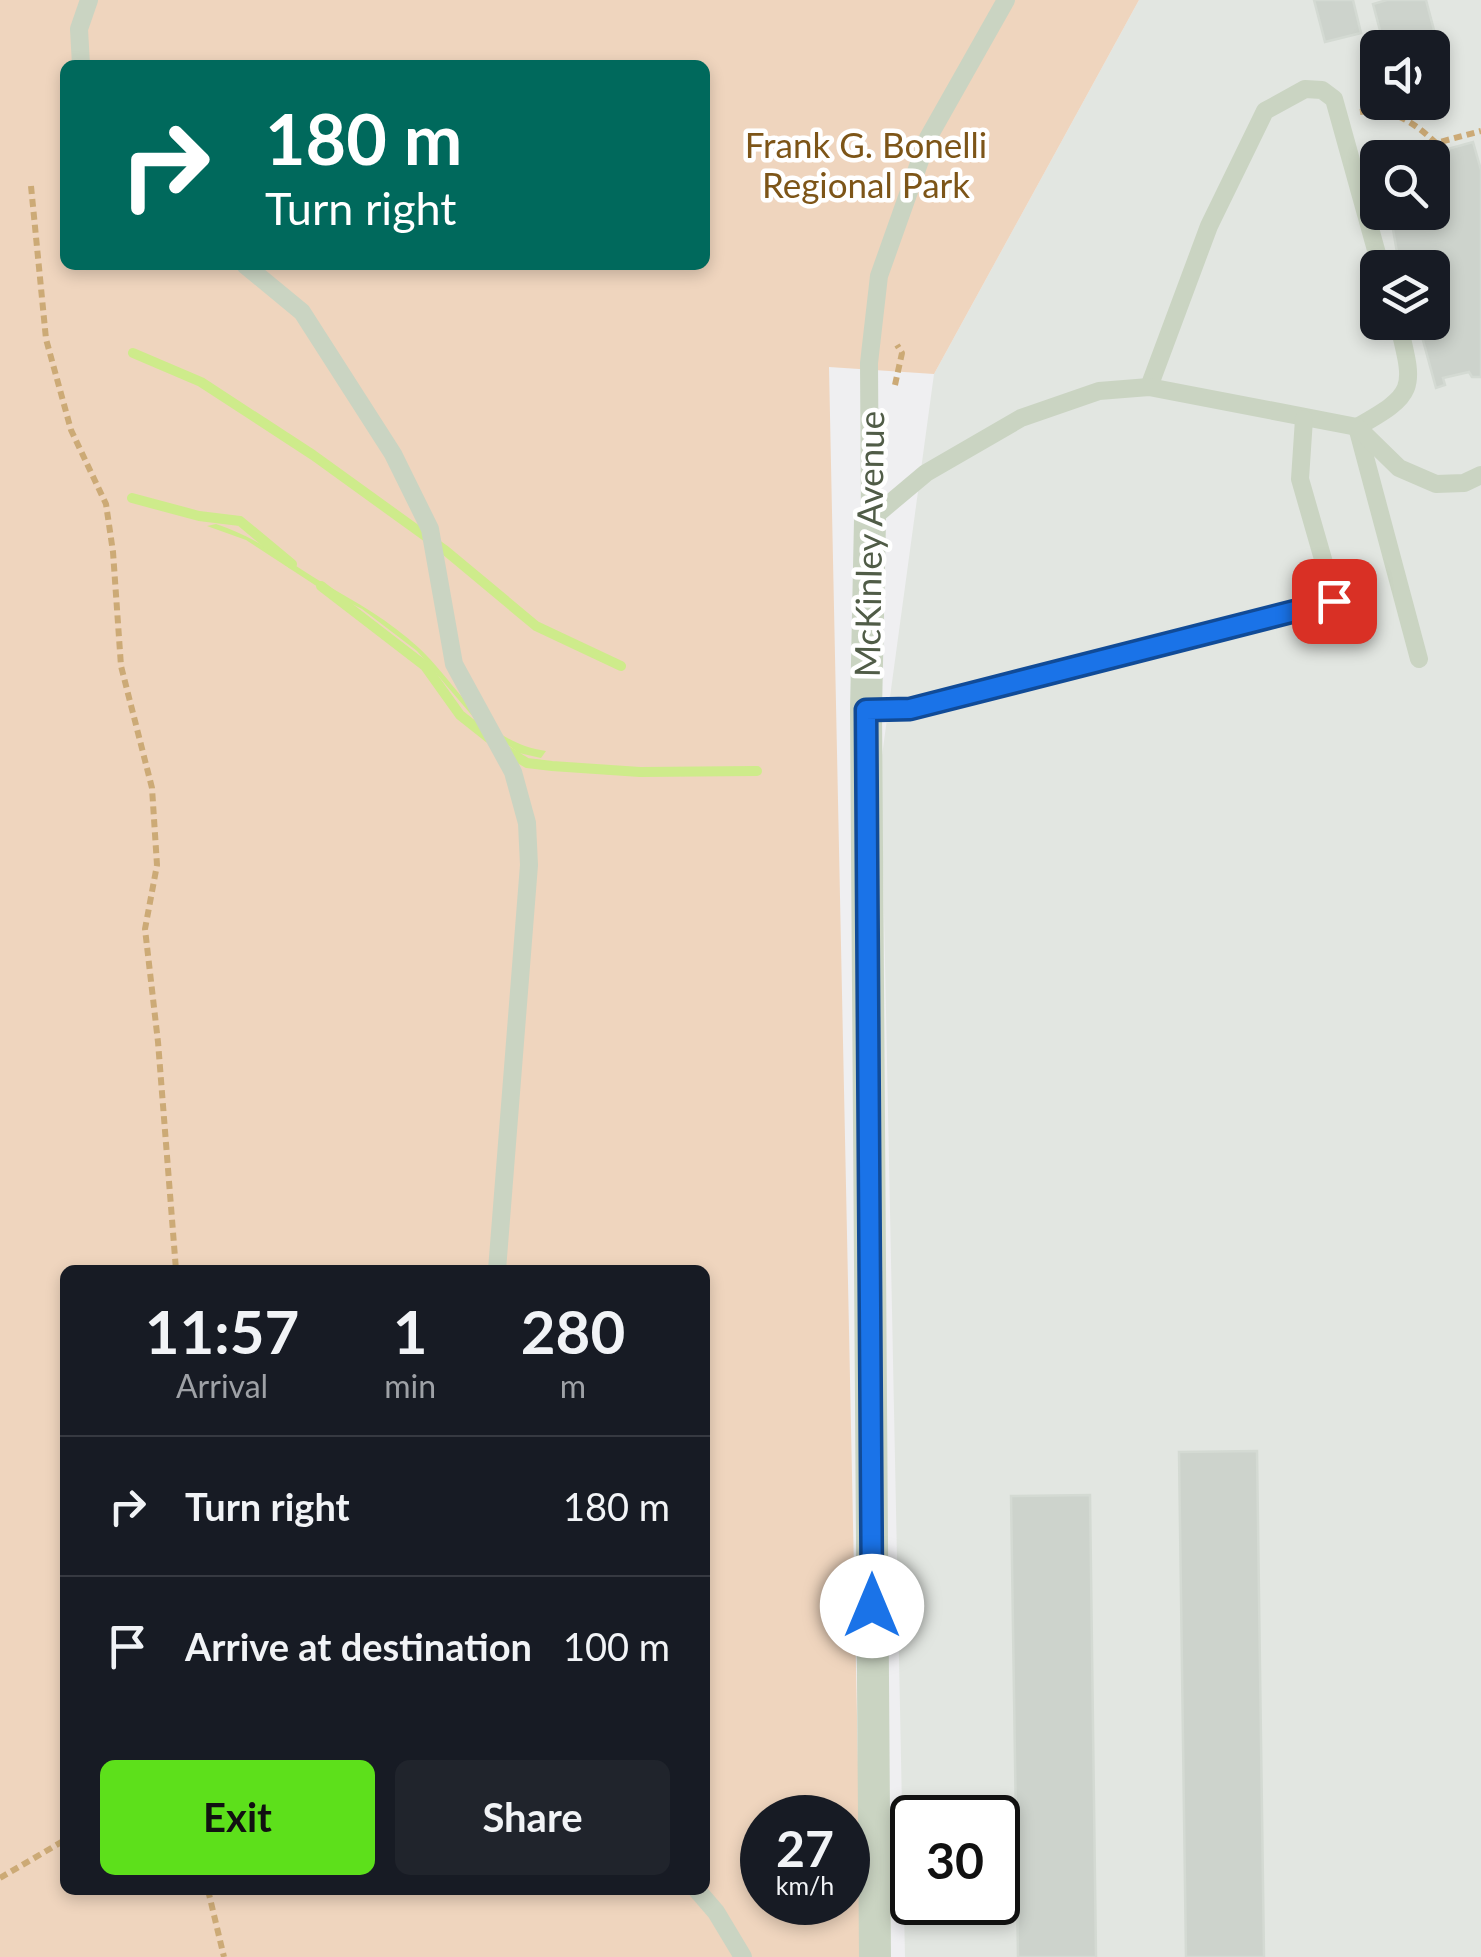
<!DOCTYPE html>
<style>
body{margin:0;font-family:Lato,sans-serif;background:#20242c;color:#f1f3f6;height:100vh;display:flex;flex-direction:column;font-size:38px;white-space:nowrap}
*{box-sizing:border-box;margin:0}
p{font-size:32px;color:#9ea1a6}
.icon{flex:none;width:55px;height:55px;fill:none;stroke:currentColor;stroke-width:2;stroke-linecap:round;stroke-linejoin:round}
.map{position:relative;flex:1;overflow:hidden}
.side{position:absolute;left:60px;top:1265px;width:650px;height:630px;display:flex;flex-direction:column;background:#171b24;border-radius:15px;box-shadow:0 5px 15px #0003}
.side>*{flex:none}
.hud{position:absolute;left:60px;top:60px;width:650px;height:210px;border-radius:15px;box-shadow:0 5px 15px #0003;background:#00695c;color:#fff;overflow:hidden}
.fabs{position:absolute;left:1360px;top:30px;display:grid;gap:20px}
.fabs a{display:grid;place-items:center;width:90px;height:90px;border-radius:15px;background:#171b24;box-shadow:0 5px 15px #0003;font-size:50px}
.speed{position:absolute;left:740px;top:1795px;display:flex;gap:20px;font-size:50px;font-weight:700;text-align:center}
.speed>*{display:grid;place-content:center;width:130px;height:130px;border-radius:50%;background:#171b24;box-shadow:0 5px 15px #0003;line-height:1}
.speed small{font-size:25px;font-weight:400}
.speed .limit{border:5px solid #111;border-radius:15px;background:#fff;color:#111}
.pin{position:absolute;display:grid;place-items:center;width:85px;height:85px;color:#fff;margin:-42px;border-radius:20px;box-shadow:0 5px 15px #0006}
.me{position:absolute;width:110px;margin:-55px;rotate:0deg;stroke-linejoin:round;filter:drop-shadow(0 0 8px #0008)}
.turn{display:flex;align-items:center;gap:35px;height:210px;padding:0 40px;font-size:45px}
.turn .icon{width:130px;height:130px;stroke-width:2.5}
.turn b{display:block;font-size:70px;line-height:85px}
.eta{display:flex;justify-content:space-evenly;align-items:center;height:170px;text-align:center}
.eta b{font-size:60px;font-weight:700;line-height:70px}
.primary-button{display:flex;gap:20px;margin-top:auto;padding:20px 40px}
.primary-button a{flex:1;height:115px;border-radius:15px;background:#5de01b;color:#111;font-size:40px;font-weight:700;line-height:115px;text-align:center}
.primary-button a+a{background:#20242c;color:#f1f3f6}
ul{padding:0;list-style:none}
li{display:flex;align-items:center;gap:30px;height:140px;padding:0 40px;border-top:2px solid #363941}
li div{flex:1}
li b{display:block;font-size:38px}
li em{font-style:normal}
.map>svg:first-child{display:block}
.airport{fill:#e2e6e1;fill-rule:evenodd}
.green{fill:#efd5be;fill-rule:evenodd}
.water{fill:#ceeb8b}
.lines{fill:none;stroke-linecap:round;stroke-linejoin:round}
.stream{stroke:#ceeb8b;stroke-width:10}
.building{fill:#cdd3cc;stroke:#d4dad3;stroke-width:2.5}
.path{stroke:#ccaa76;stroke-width:6;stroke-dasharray:8 5;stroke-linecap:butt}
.service{stroke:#cad4c2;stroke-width:18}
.minor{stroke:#cad4c2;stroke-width:32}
.route-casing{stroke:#114b97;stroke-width:25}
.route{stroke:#1a73e8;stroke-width:18}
.labels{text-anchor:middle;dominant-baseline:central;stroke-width:9;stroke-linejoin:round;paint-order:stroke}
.park-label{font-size:35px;fill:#7d5518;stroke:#fff}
.street-label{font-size:35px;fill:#505c47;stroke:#fff}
</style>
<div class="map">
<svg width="1481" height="1957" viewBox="0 0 1481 1957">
<rect width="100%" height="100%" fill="#efeff1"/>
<!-- airport -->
<path class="airport" d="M 1139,0 L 1481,0 L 1481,1957 L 905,1957 L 881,763 L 934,374 ZM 1378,48 L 1432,48 L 1432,102 L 1378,102 ZM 1378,158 L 1432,158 L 1432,212 L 1378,212 ZM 1378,268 L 1432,268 L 1432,322 L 1378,322 ZM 912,1818 L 998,1818 L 998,1902 L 912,1902 Z"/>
<!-- green -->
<path class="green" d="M 0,0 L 1139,0 L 934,374 L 829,367 L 862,1957 L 0,1957 ZM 65,65 L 705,65 L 705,265 L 65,265 ZM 65,1270 L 705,1270 L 705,1890 L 65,1890 ZM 762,1818 L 848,1818 L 848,1902 L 762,1902 Z"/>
<!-- water -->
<path class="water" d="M 216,524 C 256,537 287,561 323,583 C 356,602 390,621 419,648 C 460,687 484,743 546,751 L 541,758 L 519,753 L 480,725 L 417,651 L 362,609 L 318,587 L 246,540 L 207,526 Z"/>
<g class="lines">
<!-- stream -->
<g class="stream">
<polyline points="133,353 201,382 313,455 446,551 536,626 621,666"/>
<polyline points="132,498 199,516 240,521 292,564"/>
<polyline points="321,586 425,666 460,715 489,738"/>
<polyline points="502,748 527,763 552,766 640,772 757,771"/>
</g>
</g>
<!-- building -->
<g class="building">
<polygon points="1314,0 1353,0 1361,33 1325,42"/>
<polygon points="1387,0 1426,0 1435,34 1418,39 1419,44 1432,40 1436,54 1432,55 1432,48 1378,48 1378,72 1372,73 1366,49 1380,45 1379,38 1382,38 1373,4"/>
<polygon points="1473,142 1481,170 1481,377 1472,377 1469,372 1443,378 1445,385 1436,388 1418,322 1432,322 1432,268 1378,268 1378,306 1374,307 1363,268 1398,258 1390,212 1432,212 1432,158 1415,158"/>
<polygon points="1257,1451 1264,1957 1186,1957 1179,1452"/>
<polygon points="1090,1495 1096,1957 1018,1957 1011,1496"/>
</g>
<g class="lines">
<!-- path -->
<g class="path">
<path d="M 1360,112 C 1393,108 1412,121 1436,143 L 1481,131"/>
<polyline points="31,186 46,339 71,430 106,504 113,552 121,666 152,788 157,865 145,929 158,1042 176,1270"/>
<polyline points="895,385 902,353 897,345"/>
<polyline points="0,1878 65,1840"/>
<polyline points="208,1890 224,1957"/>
</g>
<!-- service -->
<g class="service">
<polyline points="81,65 79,29 89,0"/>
<polyline points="245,265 302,312 393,454 430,529 454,664 513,772 527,823 529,865 497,1270"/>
<path d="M 1398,322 C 1414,388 1418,393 1357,427 L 1419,659"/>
<polyline points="1149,387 1209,226 1265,111 1305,89 1322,90 1334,99 1381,268"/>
<polyline points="870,520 926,473 1021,418 1099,391 1149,387 1357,427 1399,468 1436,484 1464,483 1481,475"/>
<polyline points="870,520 869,363 879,276 928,138 1006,0"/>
<polyline points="866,710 910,709 1335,601 1300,479 1304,419"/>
<polyline points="697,1890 716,1912 743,1957"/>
</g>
<!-- minor -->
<polyline class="minor" points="870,520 866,710 875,1957"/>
</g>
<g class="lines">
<!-- route casing -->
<g class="route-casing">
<polyline id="route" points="872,1606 866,710 910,709 1334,601"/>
</g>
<!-- route -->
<use href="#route" class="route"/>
</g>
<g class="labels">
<!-- park labels -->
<g class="park-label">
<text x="866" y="144">Frank G. Bonelli<tspan x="866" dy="40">Regional Park</tspan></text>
</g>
<!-- street labels -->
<g class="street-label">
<text transform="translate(868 544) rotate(-89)">McKinley Avenue</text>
</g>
</g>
</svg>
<div class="fabs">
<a><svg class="icon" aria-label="sound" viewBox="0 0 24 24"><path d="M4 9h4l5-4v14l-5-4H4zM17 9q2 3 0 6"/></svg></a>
<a><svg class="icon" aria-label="search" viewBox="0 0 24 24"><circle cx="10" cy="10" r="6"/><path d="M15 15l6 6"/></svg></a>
<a><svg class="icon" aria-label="layers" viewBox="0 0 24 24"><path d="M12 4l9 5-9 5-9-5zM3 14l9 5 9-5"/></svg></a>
</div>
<div class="speed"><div>27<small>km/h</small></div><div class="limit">30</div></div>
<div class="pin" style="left:1334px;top:601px;background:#d93025"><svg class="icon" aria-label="arrive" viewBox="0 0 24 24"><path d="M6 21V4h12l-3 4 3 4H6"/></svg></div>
<svg class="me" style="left:872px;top:1606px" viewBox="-20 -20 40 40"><circle r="19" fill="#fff"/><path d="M0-13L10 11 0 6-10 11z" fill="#1a73e8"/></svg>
<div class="hud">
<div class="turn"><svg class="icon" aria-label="right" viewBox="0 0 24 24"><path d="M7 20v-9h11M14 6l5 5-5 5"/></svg><div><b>180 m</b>Turn right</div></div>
</div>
<section class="side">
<div class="eta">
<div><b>11:57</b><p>Arrival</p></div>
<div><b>1</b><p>min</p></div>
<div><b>280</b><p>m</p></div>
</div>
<ul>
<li><svg class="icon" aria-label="right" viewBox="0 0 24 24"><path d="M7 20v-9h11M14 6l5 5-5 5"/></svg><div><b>Turn right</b></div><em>180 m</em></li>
<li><svg class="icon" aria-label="arrive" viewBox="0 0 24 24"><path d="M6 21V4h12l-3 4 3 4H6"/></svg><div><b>Arrive at destination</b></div><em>100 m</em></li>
</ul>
<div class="primary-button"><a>Exit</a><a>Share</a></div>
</section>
</div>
